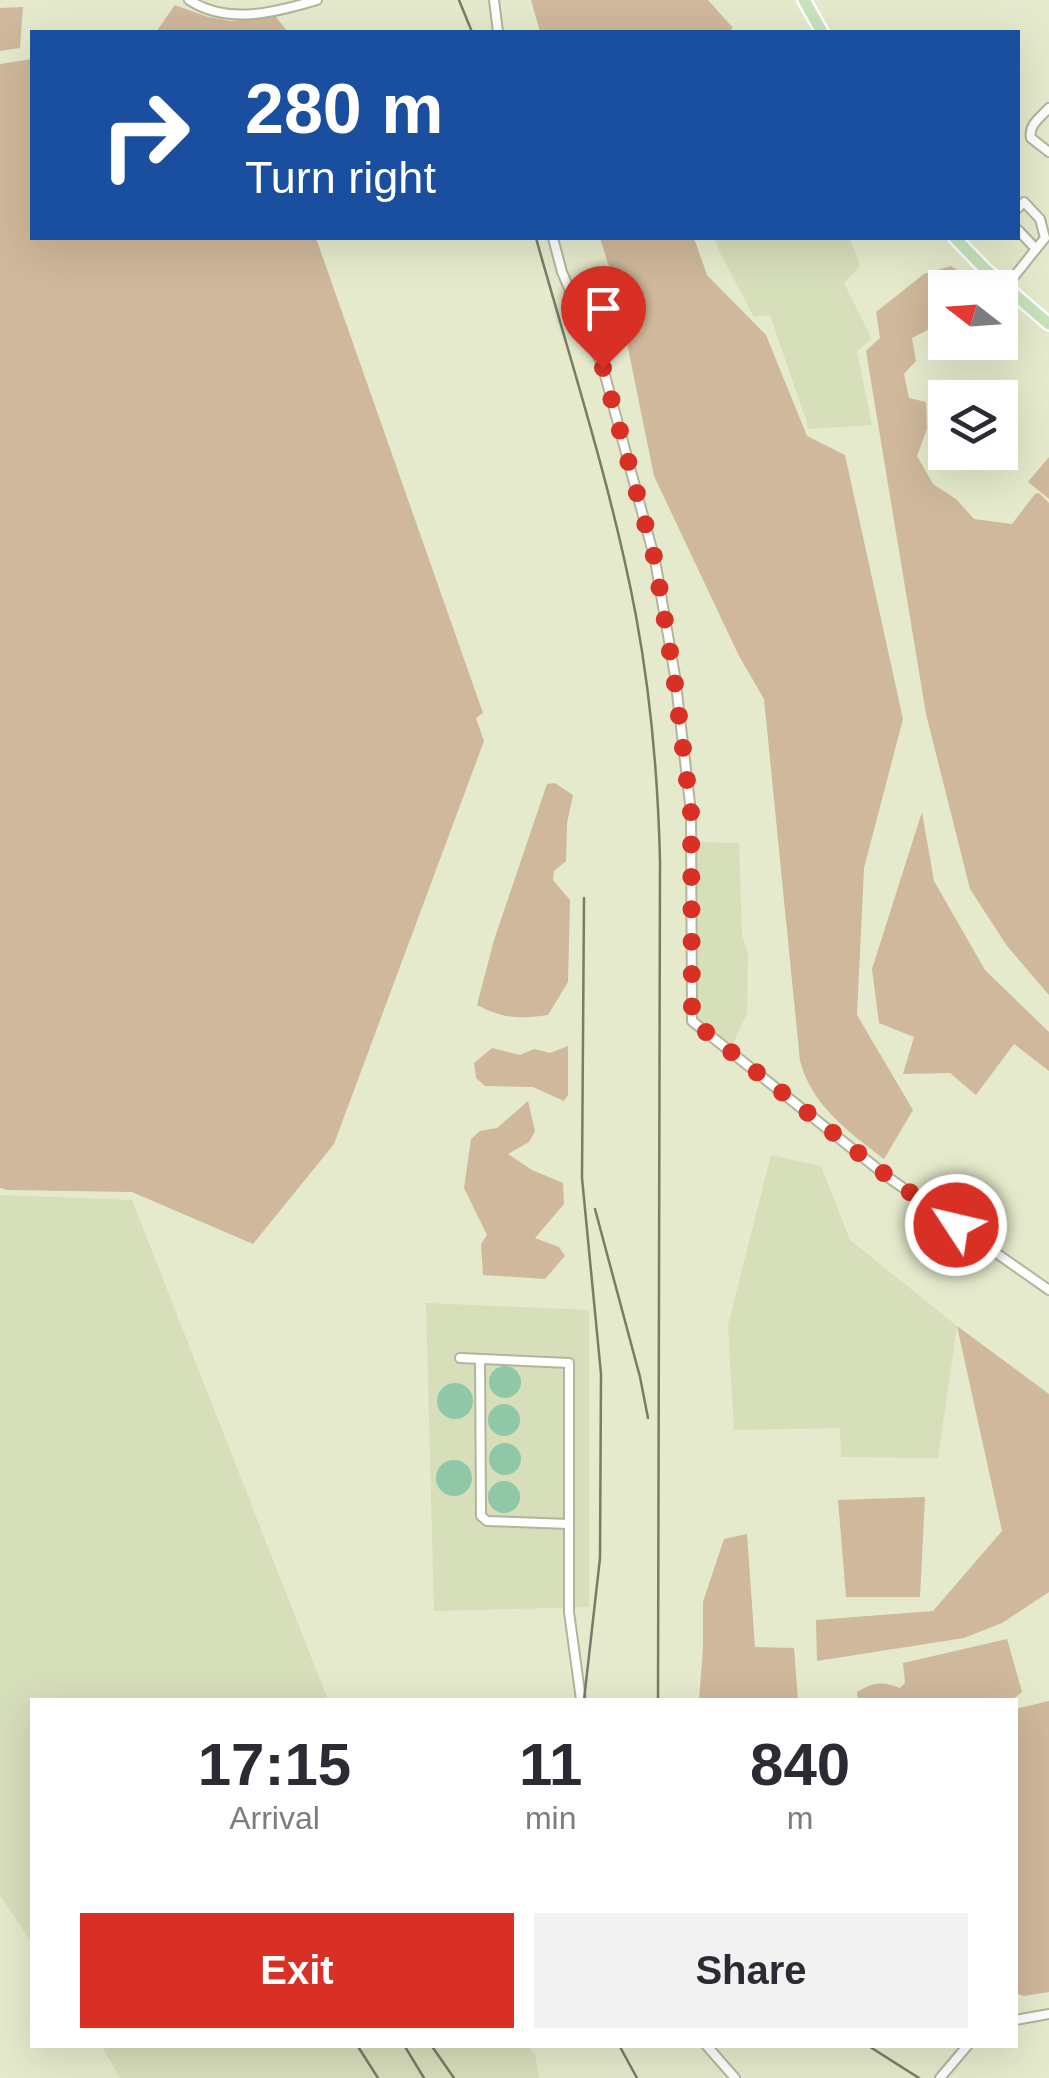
<!DOCTYPE html>
<style>
body{margin:0;font-family:Arial,sans-serif;background:#f2f2f3;color:#2b2b33;height:100vh;display:flex;flex-direction:column;font-size:38px;white-space:nowrap}
*{box-sizing:border-box;margin:0}
p{font-size:32px;color:#7c7c81}
.icon{flex:none;width:55px;height:55px;fill:none;stroke:currentColor;stroke-width:2;stroke-linecap:round;stroke-linejoin:round}
.map{position:relative;flex:1;overflow:hidden}
.sheet{position:absolute;left:30px;top:1698px;width:988px;height:350px;display:flex;flex-direction:column;background:#fff;border-radius:0px;box-shadow:0 10px 40px #0002}
.sheet>*{flex:none}
.hud{position:absolute;left:30px;top:30px;width:990px;height:210px;border-radius:0px;box-shadow:0 10px 40px #0002;background:#1a4fa0;color:#fff;overflow:hidden}
.needle{width:65px;rotate:287deg}
.fabs{position:absolute;left:928px;top:270px;display:grid;gap:20px}
.fabs a{display:grid;place-items:center;width:90px;height:90px;border-radius:0px;background:#fff;box-shadow:0 10px 40px #0002;font-size:50px}
.pin{position:absolute;display:grid;place-items:center;width:85px;height:85px;color:#fff;margin:-102px -42px;border-radius:50% 50% 50% 0;rotate:-45deg;box-shadow:0 0 10px #0007}
.pin .icon{rotate:45deg}
.me{position:absolute;width:110px;margin:-55px;rotate:305deg;stroke-linejoin:round;filter:drop-shadow(0 0 8px #0008)}
.turn{display:flex;align-items:center;gap:35px;height:210px;padding:0 50px;font-size:45px}
.turn .icon{width:130px;height:130px;stroke-width:2.5}
.turn b{display:block;font-size:70px;line-height:85px}
.eta{display:flex;justify-content:space-evenly;align-items:center;height:170px;text-align:center}
.eta b{font-size:60px;font-weight:600;line-height:70px}
.primary-button{display:flex;gap:20px;margin-top:auto;padding:20px 50px}
.primary-button a{flex:1;height:115px;border-radius:0px;background:#d93025;color:#fff;font-size:40px;font-weight:600;line-height:115px;text-align:center}
.primary-button a+a{background:#f2f2f3;color:#2b2b33}
.map>svg:first-child{display:block}
.built{fill:#d7deba}
.green{fill:#cfb89b}
.water{fill:#8fc7a7}
.lines{fill:none;stroke-linecap:round;stroke-linejoin:round}
.street-casing{stroke:#b1b69a;stroke-width:12}
.primary-casing{stroke:#fff;stroke-width:16}
.street{stroke:#fff;stroke-width:8}
.primary{stroke:#c7e4bc;stroke-width:11}
.rail{stroke:#787c68;stroke-width:2.5}
.route{stroke:#d93025;stroke-width:18;stroke-dasharray:0 32.4}
</style>
<div class="map">
<svg width="1049" height="2078" viewBox="0 0 1049 2078">
<rect width="100%" height="100%" fill="#e5eacc"/>
<!-- built -->
<g class="built">
<polygon points="715,238 850,238 860,266 844,283 872,339 857,351 872,425 809,429 770,315 754,317 719,251"/>
<polygon points="695,842 739,843 742,935 748,954 747,1013 732,1046 695,1017"/>
<polygon points="771,1155 821,1166 850,1240 957,1326 938,1458 841,1457 840,1428 734,1430 728,1325"/>
<polygon points="0,1195 132,1200 328,1700 32,1700 32,1943 0,1895"/>
<polygon points="426,1303 589,1310 589,1607 434,1611"/>
<polygon points="101,2045 526,2045 535,2054 539,2078 120,2078"/>
</g>
<!-- green -->
<g class="green">
<polygon points="531,0 708,0 733,28 727,32 540,32"/>
<polygon points="175,5 208,17 231,21 275,16 288,32 156,32"/>
<polygon points="23,7 20,48 0,51 0,8"/>
<polygon points="32,59 32,238 316,238 483,713 476,718 484,741 334,1144 253,1244 132,1192 7,1190 0,1188 0,64"/>
<path d="M 600,238 L 694,238 L 707,275 L 766,335 L 807,436 L 845,455 L 903,719 L 864,868 L 857,1015 L 913,1110 L 884,1159 C 849,1132 812,1106 800,1061 L 764,699 L 739,656 L 654,476 L 616,289 Z"/>
<polygon points="951,266 963,274 959,287 945,288 945,321 912,338 916,361 904,374 909,398 926,402 927,429 917,456 933,484 956,499 974,519 1012,524 1035,494 1039,493 1049,503 1049,995 1007,946 970,889 926,714 866,351 880,338 876,312 924,274"/>
<polygon points="1049,457 1049,499 1028,482"/>
<path d="M 555,783 L 573,795 L 567,823 L 566,861 L 554,871 L 553,880 L 570,900 L 568,982 L 548,1015 C 518,1019 504,1019 477,1005 L 494,940 L 547,784 Z"/>
<polygon points="922,812 934,881 985,970 1049,1032 1049,1071 1014,1044 976,1095 950,1073 903,1074 914,1037 879,1023 872,969"/>
<polygon points="568,1046 568,1095 564,1101 533,1087 485,1086 476,1078 474,1063 492,1048 520,1055 534,1049 550,1053"/>
<polygon points="528,1101 535,1131 529,1142 508,1154 532,1170 563,1183 564,1204 535,1238 559,1247 565,1256 545,1279 483,1275 481,1244 487,1235 464,1188 471,1139 480,1131 497,1128"/>
<polygon points="957,1326 1049,1394 1049,1592 1002,1623 964,1638 817,1661 816,1620 933,1611 1002,1531"/>
<polygon points="925,1497 920,1597 846,1597 838,1500"/>
<polygon points="747,1534 755,1647 794,1648 798,1700 699,1700 703,1649 703,1602 724,1539"/>
<path d="M 1007,1639 L 1022,1692 L 1012,1700 L 858,1700 L 857,1692 C 874,1682 882,1681 900,1688 L 905,1683 L 903,1663 Z"/>
<polygon points="1049,1701 1049,1992 1024,1996 1015,1993 1015,1709"/>
</g>
<!-- water -->
<g class="water">
<circle cx="505" cy="1382" r="16"/>
<circle cx="455" cy="1401" r="18"/>
<circle cx="504" cy="1420" r="16"/>
<circle cx="505" cy="1459" r="16"/>
<circle cx="454" cy="1478" r="18"/>
<circle cx="504" cy="1497" r="16"/>
</g>
<g class="lines">
<!-- street casing -->
<g class="street-casing">
<g id="street">
<path d="M 189,0 C 227,25 274,13 317,0"/>
<polyline points="494,0 498,32"/>
<path d="M 1049,108 C 1041,117 1028,125 1031,138 L 1049,152"/>
<polyline points="1018,208 1024,202 1040,219 1045,238 1036,249"/>
<polyline points="553,238 562,272 603,368 655,560 675,676 691,812 692,1021 889,1178 1049,1290"/>
<polyline points="1005,288 1036,249 1018,230"/>
<polyline points="460,1358 569,1363 569,1612 581,1700"/>
<polyline points="480,1359 481,1516 487,1521 569,1524"/>
<polyline points="1015,2020 1049,2014"/>
<polyline points="706,2045 735,2078"/>
<polyline points="940,2078 968,2045"/>
</g>
</g>
<!-- primary casing -->
<g class="primary-casing">
<g id="primary">
<polyline points="804,0 822,32"/>
<polyline points="955,238 985,269 1049,324"/>
</g>
</g>
<!-- street -->
<use href="#street" class="street"/>
<!-- primary -->
<use href="#primary" class="primary"/>
<!-- rail -->
<g class="rail">
<polyline points="459,0 472,32"/>
<path d="M 536,238 C 571,363 612,488 636,616 C 651,697 658,779 660,860 L 658,1700"/>
<polyline points="584,898 582,1178 601,1374 600,1558 584,1700"/>
<polyline points="595,1209 640,1377 648,1418"/>
<polyline points="357,2045 378,2078"/>
<polyline points="404,2045 424,2078"/>
<polyline points="431,2045 454,2078"/>
<polyline points="619,2045 637,2078"/>
<polyline points="867,2045 919,2078"/>
</g>
</g>
<g class="lines">
<!-- route -->
<polyline class="route" points="603,368 655,560 674,676 691,812 692,1021 890,1178 956,1225"/>
</g>
</svg>
<div class="fabs">
<a><svg class="needle" viewBox="-14 -14 28 28"><path d="M0-13l5 13h-10z" fill="#e53935"/><path d="M0 13l5-13h-10z" fill="#7c7c81"/></svg></a>
<a><svg class="icon" aria-label="layers" viewBox="0 0 24 24"><path d="M12 4l9 5-9 5-9-5zM3 14l9 5 9-5"/></svg></a>
</div>
<div class="pin" style="left:603px;top:368px;background:#d93025"><svg class="icon" aria-label="arrive" viewBox="0 0 24 24"><path d="M6 21V4h12l-3 4 3 4H6"/></svg></div>
<svg class="me" style="left:956px;top:1225px" viewBox="-20 -20 40 40"><circle r="17" fill="#d93025" stroke="#fff" stroke-width="3"/><path d="M0-11L8 9 0 5-8 9z" fill="#fff"/></svg>
<div class="hud">
<div class="turn"><svg class="icon" aria-label="right" viewBox="0 0 24 24"><path d="M7 20v-9h11M14 6l5 5-5 5"/></svg><div><b>280 m</b>Turn right</div></div>
</div>
<section class="sheet">
<div class="eta">
<div><b>17:15</b><p>Arrival</p></div>
<div><b>11</b><p>min</p></div>
<div><b>840</b><p>m</p></div>
</div>
<div class="primary-button"><a>Exit</a><a>Share</a></div>
</section>
</div>
